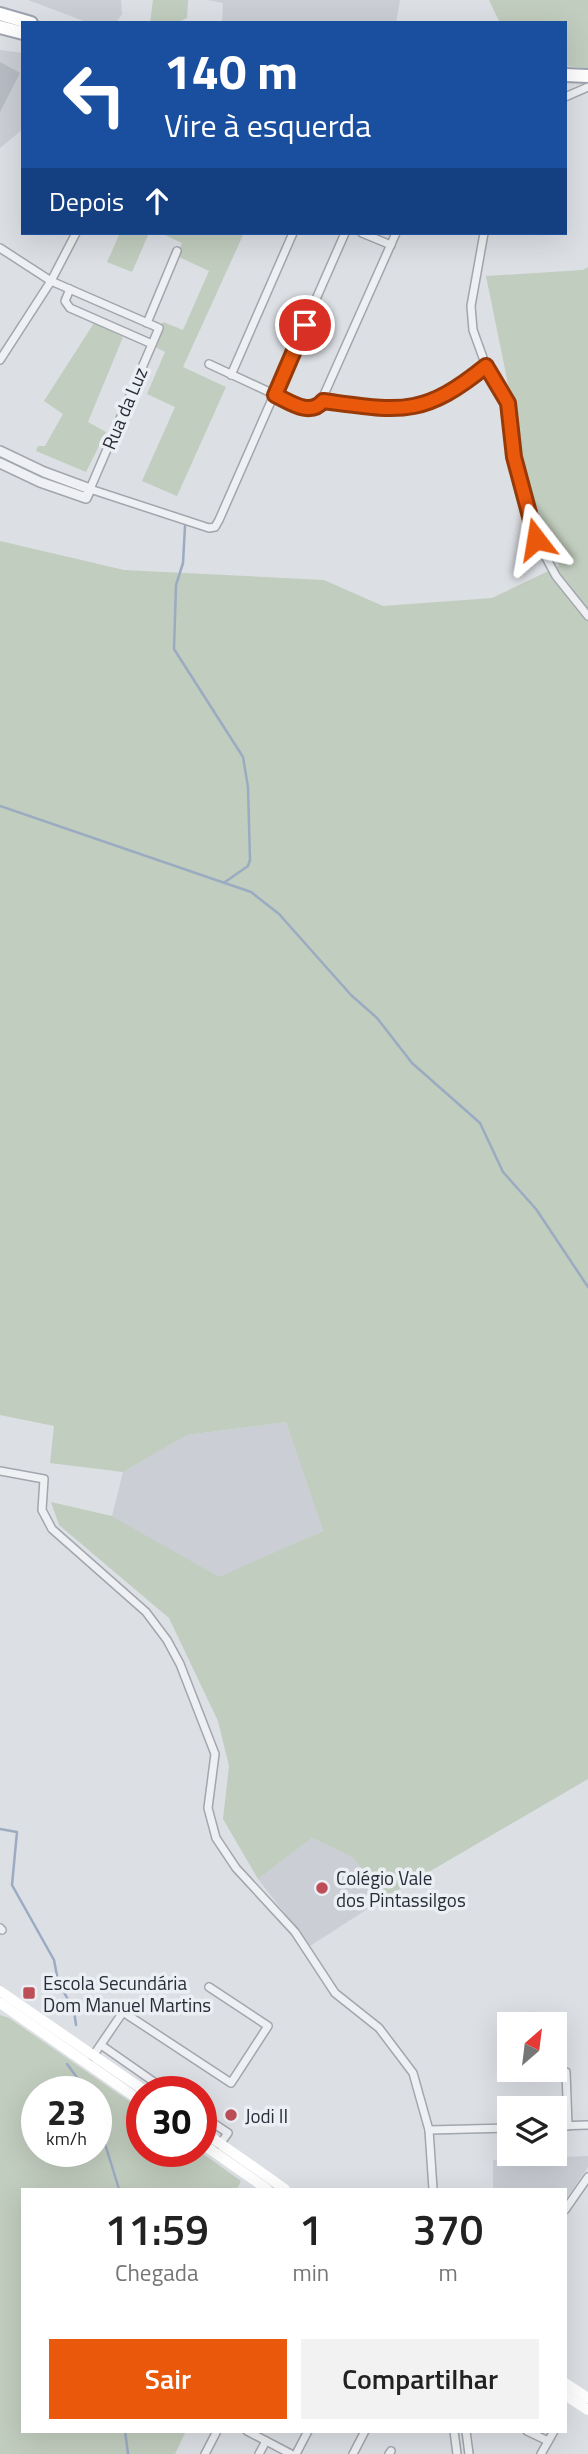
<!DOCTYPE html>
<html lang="pt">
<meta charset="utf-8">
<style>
body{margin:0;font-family:"Titillium Web",sans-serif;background:#f2f2f2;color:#222;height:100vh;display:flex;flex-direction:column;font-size:26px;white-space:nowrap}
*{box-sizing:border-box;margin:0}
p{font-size:23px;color:#767676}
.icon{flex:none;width:38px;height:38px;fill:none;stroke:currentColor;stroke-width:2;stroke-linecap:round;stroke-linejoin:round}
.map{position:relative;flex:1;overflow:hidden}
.side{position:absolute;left:21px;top:2188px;width:546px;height:245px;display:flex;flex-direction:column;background:#fff;border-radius:0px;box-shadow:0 7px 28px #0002}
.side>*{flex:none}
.banner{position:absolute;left:21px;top:21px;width:546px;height:214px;border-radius:0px;box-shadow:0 7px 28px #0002;background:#1a4fa0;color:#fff;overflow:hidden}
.needle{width:46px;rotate:28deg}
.buttons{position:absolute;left:497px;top:2012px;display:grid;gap:14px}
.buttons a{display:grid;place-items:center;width:70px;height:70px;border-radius:0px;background:#fff;box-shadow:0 7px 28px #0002;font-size:35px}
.speed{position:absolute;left:21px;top:2076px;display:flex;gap:14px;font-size:35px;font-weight:700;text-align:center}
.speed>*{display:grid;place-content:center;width:91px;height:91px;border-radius:50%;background:#fff;box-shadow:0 7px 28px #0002;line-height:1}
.speed small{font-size:18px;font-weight:400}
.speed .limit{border:10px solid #d22;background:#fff;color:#111}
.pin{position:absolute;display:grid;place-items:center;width:60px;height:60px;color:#fff;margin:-30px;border:4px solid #fff;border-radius:50%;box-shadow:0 2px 7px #0007}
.me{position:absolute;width:77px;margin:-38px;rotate:346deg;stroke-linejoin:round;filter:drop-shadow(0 0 5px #0008)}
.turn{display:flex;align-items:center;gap:24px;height:147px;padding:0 28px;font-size:32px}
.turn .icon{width:91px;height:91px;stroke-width:2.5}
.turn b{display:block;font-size:49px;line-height:60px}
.then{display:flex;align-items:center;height:66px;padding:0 28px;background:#0003;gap:14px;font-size:26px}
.eta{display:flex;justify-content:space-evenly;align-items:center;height:119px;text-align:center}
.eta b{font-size:42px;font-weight:600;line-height:49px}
.primary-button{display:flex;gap:14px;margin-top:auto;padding:14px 28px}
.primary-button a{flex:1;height:80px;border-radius:0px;background:#ea580c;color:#fff;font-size:28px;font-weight:600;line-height:80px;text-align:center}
.primary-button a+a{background:#f2f2f2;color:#222}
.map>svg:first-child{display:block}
.built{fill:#cbced5}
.green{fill:#c1cdbe;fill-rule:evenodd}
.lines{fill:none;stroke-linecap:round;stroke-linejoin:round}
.stream{stroke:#9babc1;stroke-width:2.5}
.building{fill:#b7bbc4}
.minor-casing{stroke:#a2a6ad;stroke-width:10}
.tertiary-casing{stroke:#a2a6ad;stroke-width:12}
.primary-casing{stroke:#9da3af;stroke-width:16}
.minor{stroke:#eef0f3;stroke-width:7}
.tertiary{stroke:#eef0f3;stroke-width:9}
.secondary{stroke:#fff;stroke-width:10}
.primary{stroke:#fff;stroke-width:12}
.route-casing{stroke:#983908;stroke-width:18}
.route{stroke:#ea580c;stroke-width:12}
.poi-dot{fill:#bd4e58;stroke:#ebeef3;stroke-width:2.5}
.labels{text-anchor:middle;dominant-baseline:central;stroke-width:7;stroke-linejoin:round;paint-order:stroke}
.street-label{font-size:19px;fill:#282d39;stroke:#ebeef3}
.poi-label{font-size:19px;fill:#282d39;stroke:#ebeef3;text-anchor:start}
</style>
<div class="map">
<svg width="588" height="2454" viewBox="0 0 588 2454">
<rect width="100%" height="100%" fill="#dcdfe4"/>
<!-- built -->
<g class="built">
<polygon points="28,0 121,0 122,14 116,23 89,23"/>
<polygon points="207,0 400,0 396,23 222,23 223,3"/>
<polygon points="0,50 23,53 23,129 0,148"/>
<polygon points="286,1422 323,1531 219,1578 112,1516 123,1472 187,1435"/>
<polygon points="312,1838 352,1857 386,1897 310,1946 258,1879"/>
<polygon points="588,2156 588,2167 565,2201 565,2189 493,2189 493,2160"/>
</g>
<!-- green -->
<g class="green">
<polygon points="153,0 188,0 187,18 177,23 150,23"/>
<polygon points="489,0 588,0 588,68 565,66 565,23 500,23"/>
<polygon points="120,233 149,233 132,272 107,262"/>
<polygon points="166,233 244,233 183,367 226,387 177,496 142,481 175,407 147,394 165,352 153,346 163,322 183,330 209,271 177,256 182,243 165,235"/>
<polygon points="588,267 588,1779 386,1897 352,1857 312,1838 258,1879 223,1819 229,1766 218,1721 169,1618 59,1525 51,1502 112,1516 219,1577 323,1531 286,1422 187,1435 123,1472 50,1463 54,1426 0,1415 0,541 124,570 324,580 383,606 492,598 559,566 529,487 486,276 583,270"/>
<polygon points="94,323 123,337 88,422 106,432 86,472 36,451 38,446 45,446 63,414 44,401"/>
<path d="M 0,2015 L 9,2018 L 142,2110 L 142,2151 L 199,2151 L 241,2181 L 237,2189 L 23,2189 L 23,2431 L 186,2431 L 175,2454 L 0,2454 ZM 96,2091 L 96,2151 L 37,2151 L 37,2091 Z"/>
</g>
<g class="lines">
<!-- stream -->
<g class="stream">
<polyline points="185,526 183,563 176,585 174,649 243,757 248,787 250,860 248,866 225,882"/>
<polyline points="0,806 251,892 279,914 351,995 377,1018 412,1063 480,1123 503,1172 536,1209 588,1287"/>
<polyline points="0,1829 17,1832 12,1885 54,1960 58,1981 74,2011 76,2025"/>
<polyline points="67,2064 87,2091"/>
<polyline points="96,2115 119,2189"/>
<polyline points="125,2431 128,2454"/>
</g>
</g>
<!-- building -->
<polygon class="building" points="0,62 20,73 0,112"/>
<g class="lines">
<!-- minor casing -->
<g class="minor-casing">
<g id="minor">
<polyline points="565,97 588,87"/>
<polyline points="362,233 391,245"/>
<polyline points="484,233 471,306 473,330 486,366 507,403 514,457 536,539 556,576 588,616"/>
<polyline points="0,248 51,281 159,328 90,489 209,528 215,527 219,520 345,233"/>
<polyline points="70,289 65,301 70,308 152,344"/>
<polyline points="147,323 177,251"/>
<polyline points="0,360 51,281 76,233"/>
<polyline points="209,364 306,409 319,406 396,233"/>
<polyline points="231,375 293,233"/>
<path d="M 323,401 C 347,404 376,412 399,410 C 431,407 462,386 486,366"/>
<polyline points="0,1471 44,1479 42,1510 52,1529 146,1612 167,1640 180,1664 215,1754 208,1808 216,1838 236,1868 295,1932 335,1993 379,2028 413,2073 429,2130 433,2189"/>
<polyline points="0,1928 2,1930"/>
<polyline points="101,2045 167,2091"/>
<polyline points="93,2056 123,2012 231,2083 268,2026 209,1987"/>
<polyline points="566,2072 568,2126"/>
<polyline points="201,2115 228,2133 220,2144"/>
<polyline points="555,2126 588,2125"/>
<polyline points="429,2130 509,2128"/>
<polyline points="565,2210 588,2177"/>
<polyline points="247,2431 291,2454"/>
<polyline points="454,2431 457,2454"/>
<polyline points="466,2431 469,2454"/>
<polyline points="527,2431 548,2441"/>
<polyline points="205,2454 217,2431"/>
<polyline points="259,2454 266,2441"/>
<polyline points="296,2454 308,2431"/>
<polyline points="353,2454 365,2431"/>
<polyline points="389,2454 391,2451"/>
<polyline points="541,2454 554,2431"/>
</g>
</g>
<!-- tertiary casing -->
<g class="tertiary-casing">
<polyline id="tertiary" points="0,451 44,472 90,489 86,498 40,482 0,463"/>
</g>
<!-- primary casing -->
<g class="primary-casing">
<g id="primary">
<polyline points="0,14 31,23"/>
<polyline points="0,27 23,33"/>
<polyline points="565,75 588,76"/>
</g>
</g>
<!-- minor -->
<use href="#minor" class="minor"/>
<!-- tertiary -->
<use href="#tertiary" class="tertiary"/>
<!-- secondary -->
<g class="secondary">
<polyline points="0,1991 145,2091"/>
<polyline points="0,2003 142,2102"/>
<polyline points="201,2130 285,2189"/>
<polyline points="201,2143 267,2189"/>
<polyline points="565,2383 588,2398"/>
<polyline points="565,2395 588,2410"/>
</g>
<!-- primary -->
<use href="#primary" class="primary"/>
</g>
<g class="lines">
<!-- route casing -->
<g class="route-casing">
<path id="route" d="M 305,325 L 275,395 C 290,402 310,417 323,401 C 400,411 422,418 486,366 L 508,403 L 514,457 L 536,539"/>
</g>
<!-- route -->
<use href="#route" class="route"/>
</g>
<!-- markers -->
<g class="poi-dot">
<circle cx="322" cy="1888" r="7"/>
<rect x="22" y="1986" width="14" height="14" rx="3.5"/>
<circle cx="231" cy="2115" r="7"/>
</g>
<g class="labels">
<!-- street labels -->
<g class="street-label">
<text transform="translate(124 408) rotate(-67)">Rua da Luz</text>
</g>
<!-- poi labels -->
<g class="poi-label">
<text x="336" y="1877">Colégio Vale<tspan x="336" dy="22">dos Pintassilgos</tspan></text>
<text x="43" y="1982">Escola Secundária<tspan x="43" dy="22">Dom Manuel Martins</tspan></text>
<text x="245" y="2115">Jodi II</text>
</g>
</g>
</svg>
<div class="buttons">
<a><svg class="needle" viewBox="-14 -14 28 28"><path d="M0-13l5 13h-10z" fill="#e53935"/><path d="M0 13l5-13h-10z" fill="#767676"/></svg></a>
<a><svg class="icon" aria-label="layers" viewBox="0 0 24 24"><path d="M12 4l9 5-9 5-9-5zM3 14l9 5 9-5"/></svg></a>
</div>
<div class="speed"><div>23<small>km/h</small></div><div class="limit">30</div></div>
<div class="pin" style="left:305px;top:325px;background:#d93025"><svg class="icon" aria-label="arrive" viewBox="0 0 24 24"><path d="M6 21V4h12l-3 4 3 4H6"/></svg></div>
<svg class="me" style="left:536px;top:539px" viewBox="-20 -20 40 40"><path d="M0-17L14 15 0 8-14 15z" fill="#ea580c" stroke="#fff" stroke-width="4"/></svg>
<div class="banner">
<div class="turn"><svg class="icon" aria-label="left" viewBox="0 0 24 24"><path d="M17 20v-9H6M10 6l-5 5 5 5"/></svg><div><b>140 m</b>Vire à esquerda</div></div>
<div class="then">Depois<svg class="icon" aria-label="ahead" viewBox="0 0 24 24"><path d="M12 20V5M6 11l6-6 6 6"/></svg></div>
</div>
<section class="side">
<div class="eta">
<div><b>11:59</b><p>Chegada</p></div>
<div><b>1</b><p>min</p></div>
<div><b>370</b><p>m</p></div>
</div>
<div class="primary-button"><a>Sair</a><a>Compartilhar</a></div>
</section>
</div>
